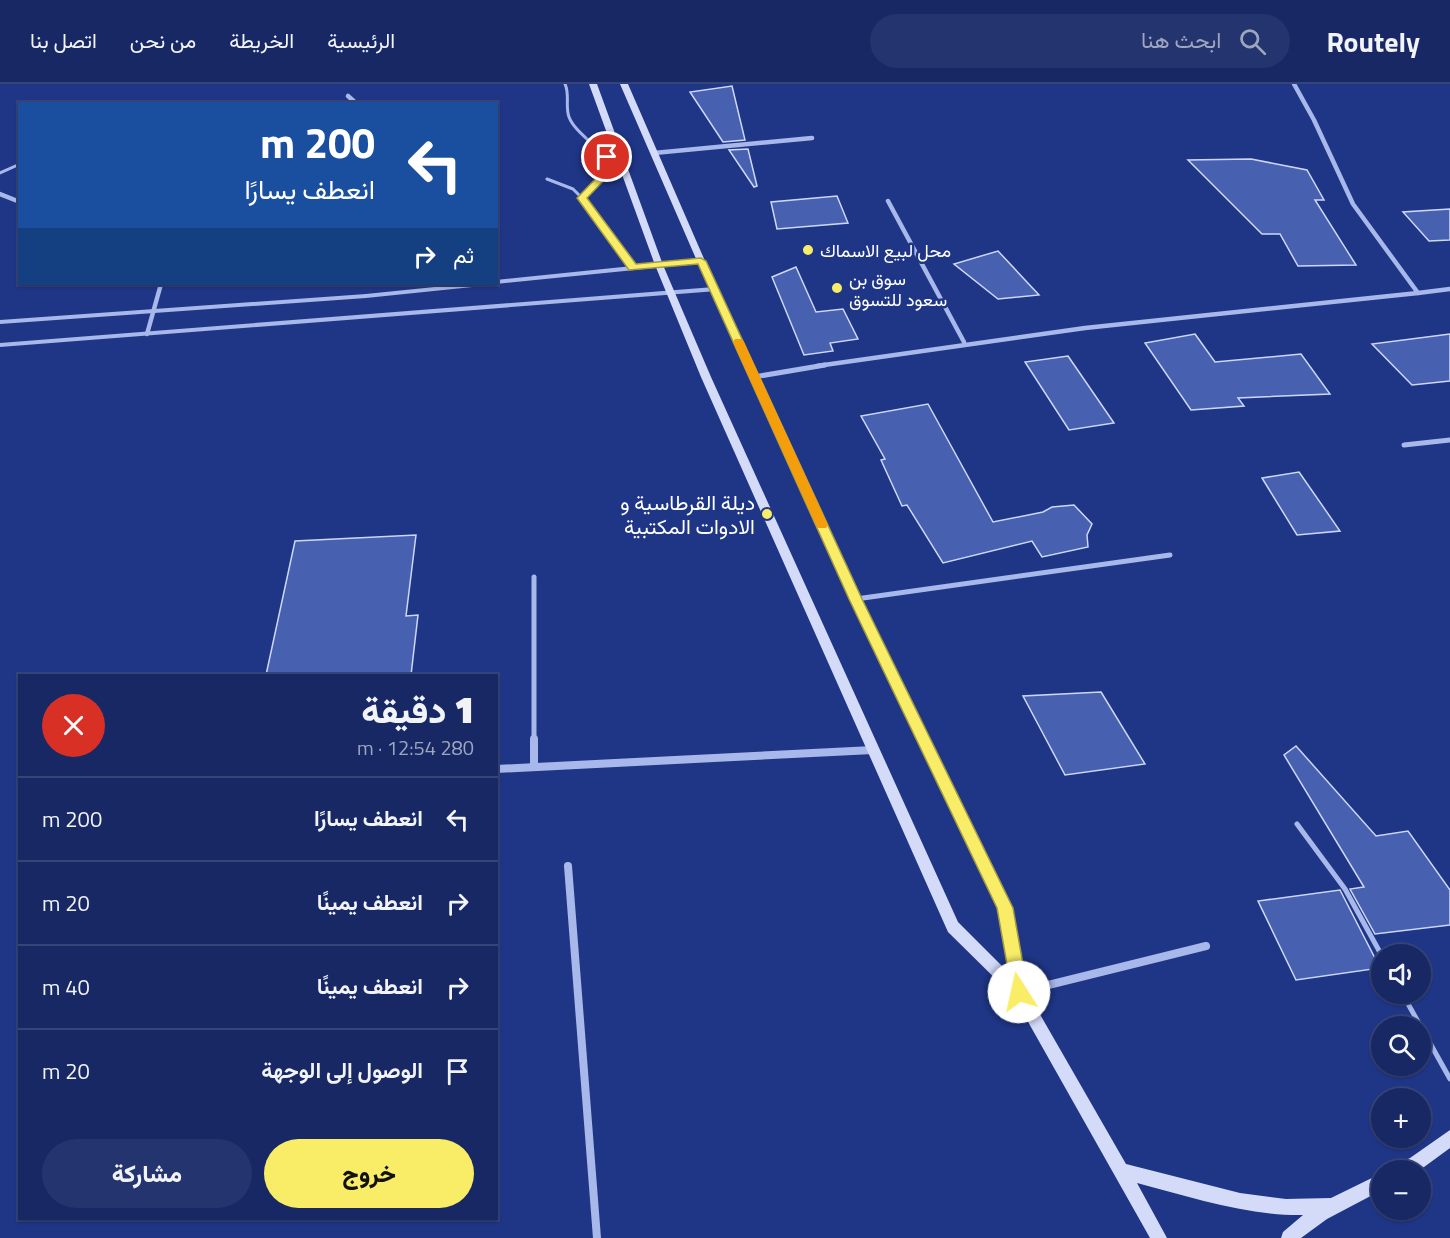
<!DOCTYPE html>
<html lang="ar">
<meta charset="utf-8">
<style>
body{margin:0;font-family:"Titillium Web",Vazirmatn,sans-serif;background:#24346e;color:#f1f3f6;direction:rtl;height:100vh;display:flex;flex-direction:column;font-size:22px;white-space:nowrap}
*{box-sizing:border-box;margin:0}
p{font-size:20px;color:#9ea6bf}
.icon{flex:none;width:33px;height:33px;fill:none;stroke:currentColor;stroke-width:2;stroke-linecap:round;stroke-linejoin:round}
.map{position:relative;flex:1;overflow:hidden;direction:ltr}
.panel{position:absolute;left:18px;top:590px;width:480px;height:546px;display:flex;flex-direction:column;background:#172865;border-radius:0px;box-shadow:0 2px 4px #0004,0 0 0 2px #364479;direction:rtl}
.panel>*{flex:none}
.hud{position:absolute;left:18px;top:18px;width:480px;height:183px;border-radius:0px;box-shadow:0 2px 4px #0004,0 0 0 2px #364479;direction:rtl;background:#1a4fa0;color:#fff;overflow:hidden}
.tools{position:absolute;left:1371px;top:860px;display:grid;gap:12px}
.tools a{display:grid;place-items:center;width:60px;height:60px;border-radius:50%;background:#172865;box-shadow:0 2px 4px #0004,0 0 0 2px #364479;font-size:30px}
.pin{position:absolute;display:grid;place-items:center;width:51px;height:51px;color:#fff;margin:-26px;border:3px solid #fff;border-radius:50%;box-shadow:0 2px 6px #0007}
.me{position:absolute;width:66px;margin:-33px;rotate:350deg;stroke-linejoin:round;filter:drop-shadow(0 0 4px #0008)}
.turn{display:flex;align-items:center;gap:21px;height:126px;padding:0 24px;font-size:27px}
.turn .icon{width:78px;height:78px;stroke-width:2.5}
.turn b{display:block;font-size:42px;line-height:51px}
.then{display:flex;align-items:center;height:57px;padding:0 24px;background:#0003;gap:12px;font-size:22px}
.round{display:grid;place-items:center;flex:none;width:63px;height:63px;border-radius:32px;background:#24346e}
.head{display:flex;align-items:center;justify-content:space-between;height:102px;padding:0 24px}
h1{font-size:36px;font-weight:800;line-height:45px}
.cta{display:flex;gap:12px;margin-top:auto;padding:12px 24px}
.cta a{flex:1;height:69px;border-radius:36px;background:#f9ed68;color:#111;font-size:24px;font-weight:800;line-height:69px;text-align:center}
.cta a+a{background:#24346e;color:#f1f3f6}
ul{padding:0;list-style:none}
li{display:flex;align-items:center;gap:18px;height:84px;padding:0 24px;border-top:2px solid #364479}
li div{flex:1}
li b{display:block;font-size:22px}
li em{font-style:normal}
header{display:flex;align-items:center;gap:36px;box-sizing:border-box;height:84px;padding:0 30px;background:#172865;border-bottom:2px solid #364479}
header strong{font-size:28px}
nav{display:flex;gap:33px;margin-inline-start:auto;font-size:21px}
.search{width:420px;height:54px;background:#24346e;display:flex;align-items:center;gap:15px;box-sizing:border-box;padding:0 21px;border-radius:33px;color:#9ea6bf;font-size:22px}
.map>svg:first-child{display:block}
.building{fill:#4760af;stroke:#cdd7f8;stroke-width:1.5}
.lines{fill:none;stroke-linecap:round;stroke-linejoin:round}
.service-far1{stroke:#a8b8ea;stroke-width:3}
.service{stroke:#a8b8ea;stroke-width:5}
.minor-far2{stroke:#a8b8ea;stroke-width:4.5}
.minor-far1{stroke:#a8b8ea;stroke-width:5}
.minor{stroke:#a8b8ea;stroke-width:8}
.tertiary{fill:#a8b8ea;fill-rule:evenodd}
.secondary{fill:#d3dbf8;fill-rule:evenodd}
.route{fill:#f9ed68;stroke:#a29a44;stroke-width:1.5}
.slow{fill:#f59e0b}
.poi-dot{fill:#f9ed68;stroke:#1f3687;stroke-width:2}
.labels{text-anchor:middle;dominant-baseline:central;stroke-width:5;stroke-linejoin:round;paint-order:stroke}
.far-poi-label{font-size:18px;fill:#fff;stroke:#1f3687;text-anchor:start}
.poi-label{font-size:21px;fill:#fff;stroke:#1f3687;text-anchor:end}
</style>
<header>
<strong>Routely</strong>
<div class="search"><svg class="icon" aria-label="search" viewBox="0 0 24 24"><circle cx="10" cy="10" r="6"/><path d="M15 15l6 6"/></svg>ابحث هنا</div>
<nav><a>الرئيسية</a><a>الخريطة</a><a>من نحن</a><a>اتصل بنا</a></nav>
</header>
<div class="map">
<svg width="1450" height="1154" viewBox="0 0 1450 1154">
<rect width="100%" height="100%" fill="#1f3687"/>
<!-- building -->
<g class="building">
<polygon points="732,2 745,56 723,58 690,8"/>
<polygon points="748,65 757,102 754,103 729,66"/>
<polygon points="1251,75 1307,86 1324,116 1315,116 1356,181 1298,182 1280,150 1262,150 1188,76"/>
<polygon points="837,112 848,139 777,145 771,118"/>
<polygon points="1450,125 1450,156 1429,157 1403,128"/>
<polygon points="998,167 1039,211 998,215 954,180"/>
<polygon points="796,183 816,228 843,225 858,255 830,259 833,267 804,271 772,193"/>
<polygon points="1195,250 1215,278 1301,270 1330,310 1238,314 1244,322 1191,326 1145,259"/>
<polygon points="1450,250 1450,297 1412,301 1372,260"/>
<polygon points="1068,272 1114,339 1069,346 1025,278"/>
<polygon points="928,320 993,438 1043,428 1052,423 1074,421 1092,440 1087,451 1088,463 1042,473 1032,457 943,479 907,421 902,422 881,376 885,375 861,332"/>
<polygon points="1299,388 1340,447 1297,451 1262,394"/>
<polygon points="416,451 406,532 418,531 411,591 266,591 295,457"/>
<polygon points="1101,608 1145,680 1065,691 1023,612"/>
<polygon points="1296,662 1376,752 1408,747 1450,806 1450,841 1375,850 1350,805 1364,803 1284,671"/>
<polygon points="1340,806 1380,884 1296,896 1258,817"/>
</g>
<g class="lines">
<!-- service-far1 -->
<g class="service-far1">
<path d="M 565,0 C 570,10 565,22 569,33 C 575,49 599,62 610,80 L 606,90 L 582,114"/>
<polyline points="0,89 20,80"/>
<polyline points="547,95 573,105 582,114 633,184"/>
</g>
<!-- service -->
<g class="service">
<polyline points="1297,740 1345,805 1382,872"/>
<polyline points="1402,909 1450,995"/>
</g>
<!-- minor-far2 -->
<g class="minor-far2">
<polyline points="348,12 357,20"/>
<polyline points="654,69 812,54"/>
<polyline points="0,110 20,118"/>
<polyline points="888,117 964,258"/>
<polyline points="1418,209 1450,205"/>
<polyline points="147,250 161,200"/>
<polyline points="817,282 1085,244 1418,209 1353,120 1314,36 1294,0"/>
</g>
<!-- minor-far1 -->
<g class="minor-far1">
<polyline points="754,293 825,281"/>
<polyline points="1404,361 1450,356"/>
<polyline points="534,493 534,657"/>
<polyline points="856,515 1170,471"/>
</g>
<!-- minor -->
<g class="minor">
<polyline points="534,655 534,682"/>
<polyline points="496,685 873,666"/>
<polyline points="568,782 597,1154"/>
<polyline points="1020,908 1206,862"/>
</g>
<!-- tertiary -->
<g class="tertiary">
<polygon points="701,175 704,175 704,179 496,200 493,200 496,200 496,196"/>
<polygon points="464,200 486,200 482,202 366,214 0,240 0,236 366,210"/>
<polygon points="714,203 718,205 717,207 0,263 0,259"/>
</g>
<!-- secondary -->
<g class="secondary">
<path d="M 589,0 L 597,0 L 663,181 L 711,293 L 958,838 L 1008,888 L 998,824 L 850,515 L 697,177 L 620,0 L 628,0 L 705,177 L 862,515 L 1012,824 L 1026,906 L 1126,1080 L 1240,1109 L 1286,1115 L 1331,1114 L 1382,1089 L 1382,1106 L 1327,1135 L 1301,1154 L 1281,1154 L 1283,1148 L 1303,1131 C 1247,1132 1191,1113 1137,1099 L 1167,1154 L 1150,1154 L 1014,913 L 948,848 L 701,293 L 655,181 Z"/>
<polygon points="1450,1046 1450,1064 1420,1086 1395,1086 1397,1080 1410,1074"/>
</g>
</g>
<!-- route -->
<polygon class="route" points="604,71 610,71 615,80 609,91 587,114 636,180 701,174 706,177 862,515 1013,824 1028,908 1025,914 1019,916 1013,914 997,824 849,515 698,180 629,186 577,114 602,88 606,80"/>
<!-- slow -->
<polygon class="slow" points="735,255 742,255 744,258 828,441 826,444 818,444 816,441 733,258"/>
<!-- markers -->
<g class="poi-dot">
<circle cx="808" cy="166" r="6"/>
<circle cx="837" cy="204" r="6"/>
<circle cx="767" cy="430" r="6"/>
</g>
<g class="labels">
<!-- far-poi labels -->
<g class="far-poi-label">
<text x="820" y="166">محل لبيع الاسماك</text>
<text x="849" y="194">سوق بن<tspan x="849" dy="21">سعود للتسوق</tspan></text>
</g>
<!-- poi labels -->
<g class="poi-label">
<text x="755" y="418">ديلة القرطاسية و<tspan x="755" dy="24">الادوات المكتبية</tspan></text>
</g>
</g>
</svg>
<div class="tools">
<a><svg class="icon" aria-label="sound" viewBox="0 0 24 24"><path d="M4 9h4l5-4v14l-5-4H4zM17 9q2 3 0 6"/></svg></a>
<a><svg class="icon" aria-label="search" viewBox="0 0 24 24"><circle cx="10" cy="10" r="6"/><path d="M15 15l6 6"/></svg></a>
<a>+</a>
<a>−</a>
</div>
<div class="pin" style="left:607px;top:73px;background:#d93025"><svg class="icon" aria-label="arrive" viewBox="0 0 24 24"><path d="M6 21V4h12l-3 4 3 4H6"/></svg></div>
<svg class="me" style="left:1019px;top:908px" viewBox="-20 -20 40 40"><circle r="19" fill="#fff"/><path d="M0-13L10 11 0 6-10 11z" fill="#f9ed68"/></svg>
<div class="hud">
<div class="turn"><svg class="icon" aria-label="left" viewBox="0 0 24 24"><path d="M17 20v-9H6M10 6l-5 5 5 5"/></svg><div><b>200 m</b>انعطف يسارًا</div></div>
<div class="then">ثم<svg class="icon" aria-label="right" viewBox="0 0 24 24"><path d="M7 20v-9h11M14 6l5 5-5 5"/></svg></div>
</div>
<section class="panel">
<div class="head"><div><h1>1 دقيقة</h1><p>280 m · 12:54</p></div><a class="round" style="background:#d93025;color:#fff"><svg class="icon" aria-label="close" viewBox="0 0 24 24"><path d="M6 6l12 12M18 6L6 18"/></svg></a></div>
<ul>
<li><svg class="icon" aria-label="left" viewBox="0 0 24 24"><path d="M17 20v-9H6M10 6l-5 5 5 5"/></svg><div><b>انعطف يسارًا</b></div><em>200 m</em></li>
<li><svg class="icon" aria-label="right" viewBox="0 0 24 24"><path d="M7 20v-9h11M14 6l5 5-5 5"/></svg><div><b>انعطف يمينًا</b></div><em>20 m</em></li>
<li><svg class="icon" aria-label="right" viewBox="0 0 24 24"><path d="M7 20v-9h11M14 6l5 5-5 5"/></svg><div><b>انعطف يمينًا</b></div><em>40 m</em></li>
<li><svg class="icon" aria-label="arrive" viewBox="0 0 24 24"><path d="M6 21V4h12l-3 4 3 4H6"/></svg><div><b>الوصول إلى الوجهة</b></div><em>20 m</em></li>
</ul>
<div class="cta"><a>خروج</a><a>مشاركة</a></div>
</section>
</div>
